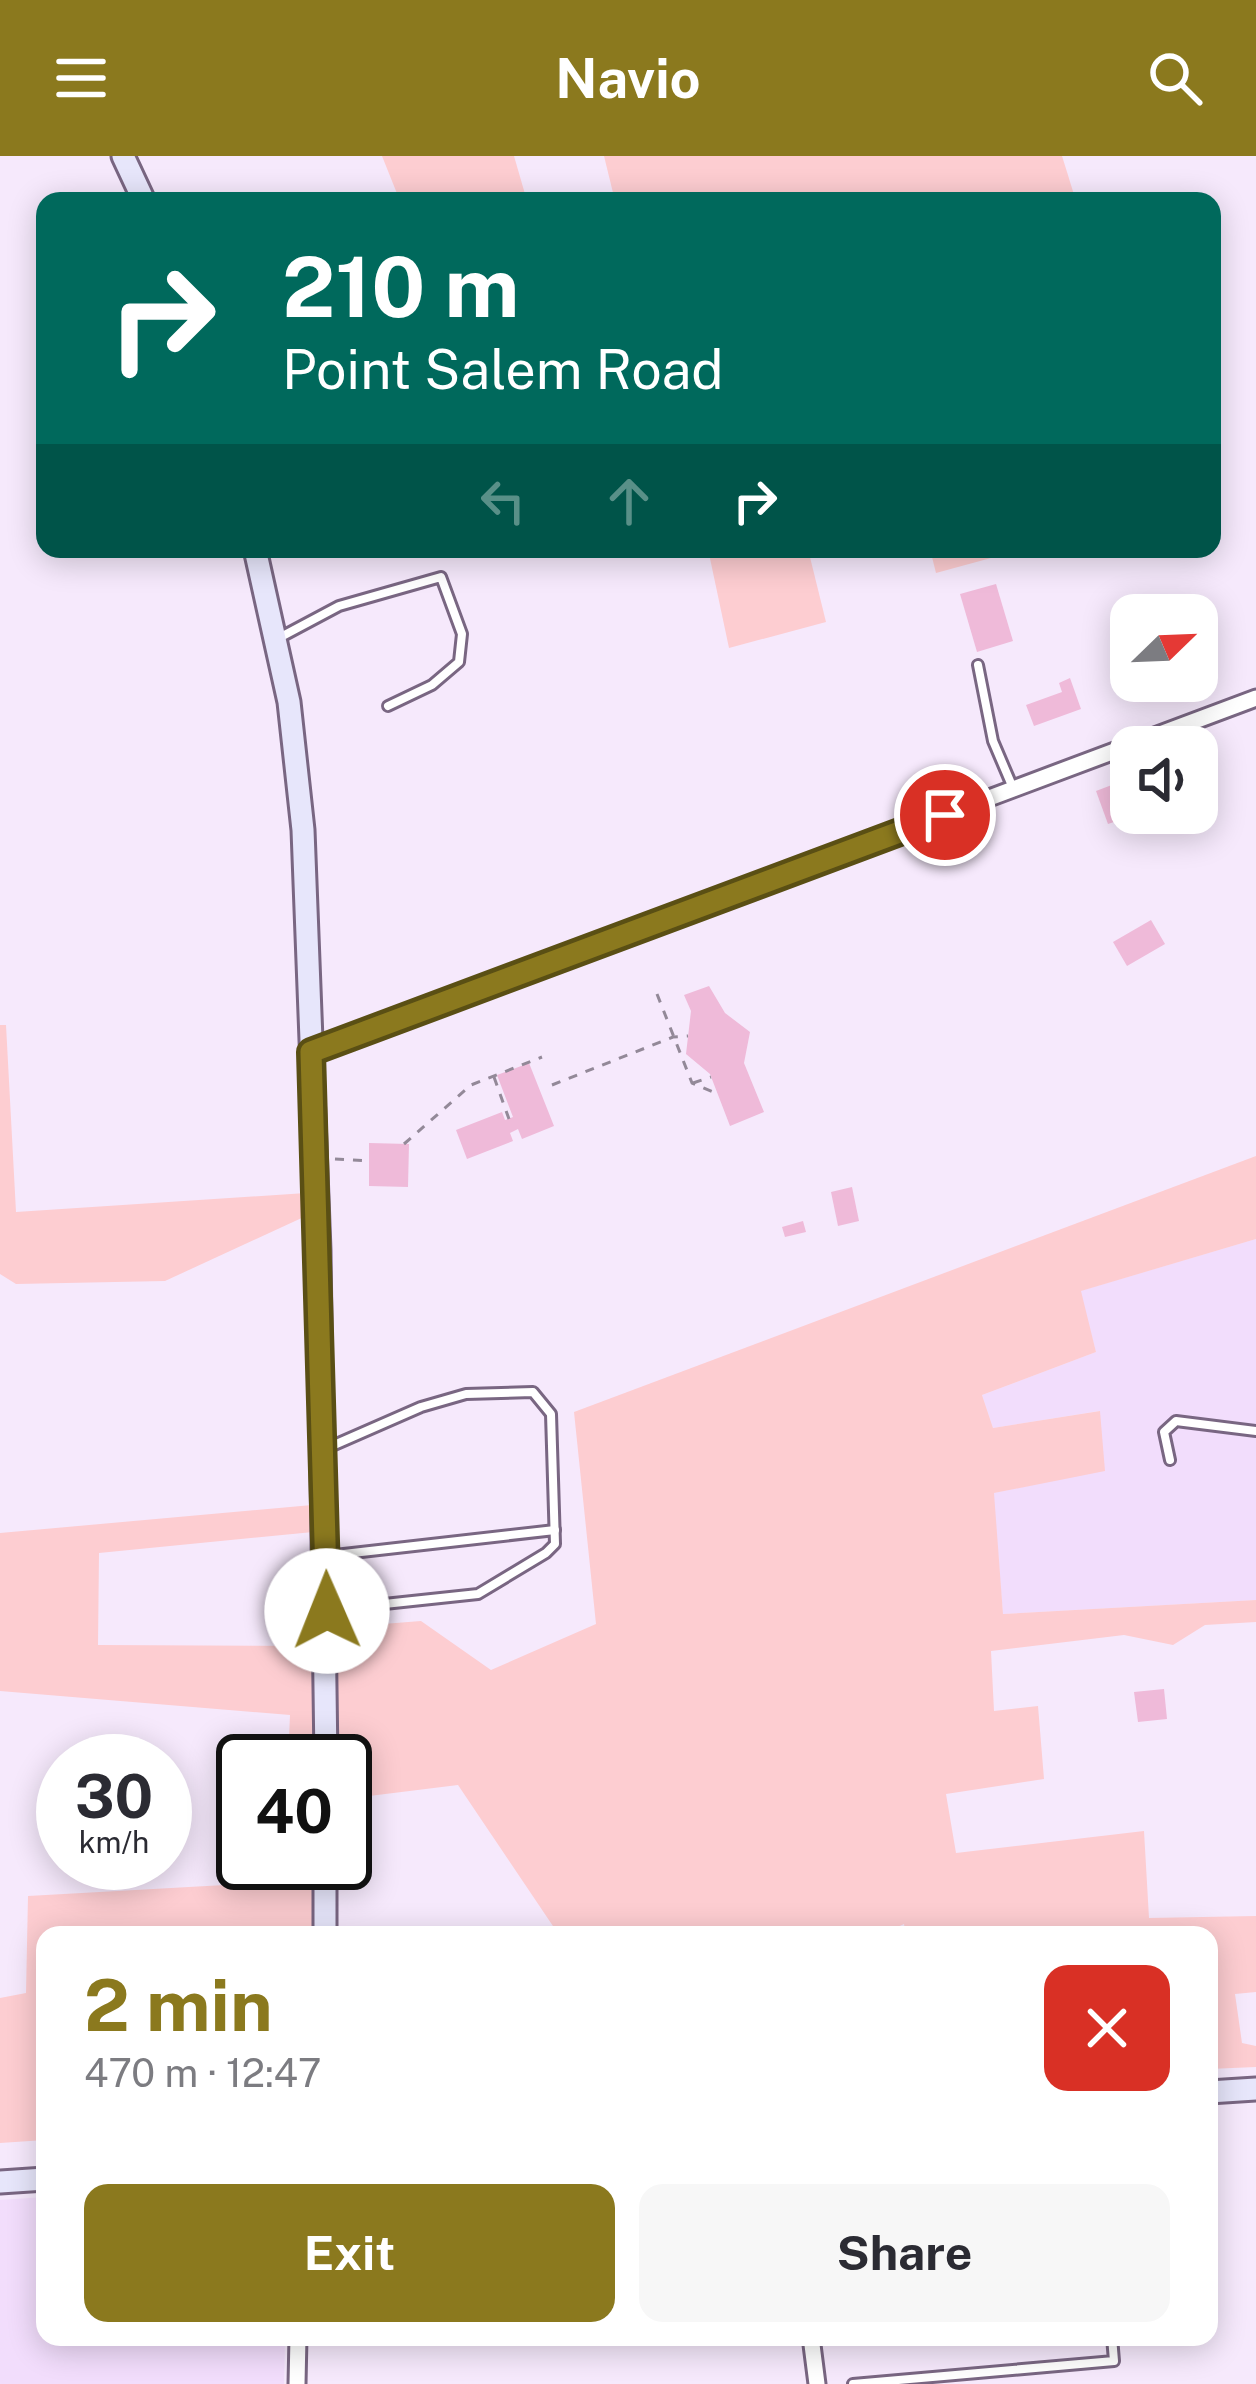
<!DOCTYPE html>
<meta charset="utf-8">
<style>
body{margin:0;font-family:"Public Sans",sans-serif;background:#f7f7f7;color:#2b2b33;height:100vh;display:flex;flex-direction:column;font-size:45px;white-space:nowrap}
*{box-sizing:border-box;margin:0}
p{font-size:39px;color:#7c7c81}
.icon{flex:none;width:66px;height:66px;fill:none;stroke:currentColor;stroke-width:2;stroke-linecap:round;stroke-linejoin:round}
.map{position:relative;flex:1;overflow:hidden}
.side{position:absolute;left:36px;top:1770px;width:1182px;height:420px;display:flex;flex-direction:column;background:#fff;border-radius:24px;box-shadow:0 6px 30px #0003}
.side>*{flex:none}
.hud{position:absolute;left:36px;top:36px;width:1185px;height:366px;border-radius:24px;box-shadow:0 6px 30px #0003;background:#00695c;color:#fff;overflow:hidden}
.needle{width:78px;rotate:67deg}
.tools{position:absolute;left:1110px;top:438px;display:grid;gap:24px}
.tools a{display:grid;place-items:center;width:108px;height:108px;border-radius:24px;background:#fff;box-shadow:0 6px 30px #0003;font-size:60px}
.speed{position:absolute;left:36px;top:1578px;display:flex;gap:24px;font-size:60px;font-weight:700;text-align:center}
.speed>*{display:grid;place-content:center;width:156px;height:156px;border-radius:50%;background:#fff;box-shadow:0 6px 30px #0003;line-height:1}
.speed small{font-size:30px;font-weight:400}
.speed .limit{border:6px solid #111;border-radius:18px;background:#fff;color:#111}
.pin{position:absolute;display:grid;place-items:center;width:102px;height:102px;color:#fff;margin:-51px;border:6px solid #fff;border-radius:50%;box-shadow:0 3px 12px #0007}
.me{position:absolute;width:132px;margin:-66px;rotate:359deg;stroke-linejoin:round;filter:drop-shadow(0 0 9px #0008)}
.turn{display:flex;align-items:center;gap:42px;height:252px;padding:0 48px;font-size:54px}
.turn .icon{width:156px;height:156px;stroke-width:2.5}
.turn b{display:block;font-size:84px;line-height:102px}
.lanes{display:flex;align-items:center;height:114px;padding:0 48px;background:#0003;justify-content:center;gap:60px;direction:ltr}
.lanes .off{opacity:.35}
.round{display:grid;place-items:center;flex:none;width:126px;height:126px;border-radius:24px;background:#f7f7f7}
.overview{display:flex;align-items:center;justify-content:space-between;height:204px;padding:0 48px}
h1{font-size:72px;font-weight:700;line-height:90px;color:#8b791e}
.cta{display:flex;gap:24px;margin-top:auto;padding:24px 48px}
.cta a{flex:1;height:138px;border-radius:24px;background:#8b791e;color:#fff;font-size:48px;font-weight:700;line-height:138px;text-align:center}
.cta a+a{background:#f7f7f7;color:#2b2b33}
header{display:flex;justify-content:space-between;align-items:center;height:156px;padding:0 48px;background:#8b791e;color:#fff;font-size:54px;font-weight:700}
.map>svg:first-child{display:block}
.built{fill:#f2ddfc}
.green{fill:#fdcdd1}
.building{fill:#efbad9}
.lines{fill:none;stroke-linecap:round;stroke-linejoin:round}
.lane-casing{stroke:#796682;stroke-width:14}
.street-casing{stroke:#796682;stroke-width:21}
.secondary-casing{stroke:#796682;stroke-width:27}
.path{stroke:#938998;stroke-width:3;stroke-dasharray:9 9;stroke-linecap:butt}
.lane{stroke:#fff;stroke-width:8}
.street{stroke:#fff;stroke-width:15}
.secondary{stroke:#e7e6fb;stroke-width:21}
.route-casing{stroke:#5a4f14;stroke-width:30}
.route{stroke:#8b791e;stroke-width:21}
</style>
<header><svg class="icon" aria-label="menu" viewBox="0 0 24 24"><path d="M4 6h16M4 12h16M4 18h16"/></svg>Navio<svg class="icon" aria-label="search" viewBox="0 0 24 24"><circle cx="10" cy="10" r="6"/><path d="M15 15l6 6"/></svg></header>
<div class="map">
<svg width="1256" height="2228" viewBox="0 0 1256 2228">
<rect width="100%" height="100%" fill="#f6e9fc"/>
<!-- built -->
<g class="built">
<polygon points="1256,1083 1256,1444 1003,1458 993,1337 1104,1314 1099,1255 993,1272 982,1239 1096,1196 1080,1135"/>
<polygon points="45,2041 45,2181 285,2181 284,2228 0,2228 0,2044"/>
</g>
<!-- green -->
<g class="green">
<polygon points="382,0 514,0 527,45 400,45"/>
<polygon points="604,0 1062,0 1076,45 615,45"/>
<polygon points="708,393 808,393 826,466 729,492"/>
<polygon points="930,393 988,393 991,402 936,417"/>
<polygon points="0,869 6,869 16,1056 306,1037 306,1060 165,1125 16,1128 0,1118"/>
<polygon points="1256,1000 1256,1083 1081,1135 1096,1196 982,1239 993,1272 1100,1255 1105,1315 994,1337 1003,1458 1256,1444 1256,1466 1205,1469 1173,1489 1124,1479 991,1495 994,1555 1038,1550 1044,1623 946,1638 956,1697 1144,1675 1149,1762 1256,1760 1256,1836 1235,1838 1242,1887 1256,1890 1256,1911 1209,1913 1209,1779 906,1779 904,1768 880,1779 559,1779 458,1629 345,1643 345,1605 288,1605 290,1559 0,1535 0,1377 312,1349 313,1376 99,1397 98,1489 331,1490 332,1472 421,1465 491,1514 596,1468 574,1256"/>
<polygon points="281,1707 329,1707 326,1779 45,1779 45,1984 0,1987 0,1842 26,1837 28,1740 279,1726"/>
</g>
<!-- building -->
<g class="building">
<polygon points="996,428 1013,485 977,496 960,438"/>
<polygon points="1070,522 1081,553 1034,570 1026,549 1062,536 1059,527"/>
<polygon points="1117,627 1129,661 1108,668 1096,635"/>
<polygon points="1151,764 1165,788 1127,810 1113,786"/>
<polygon points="709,830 725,857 750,876 744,907 764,956 730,970 710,918 686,898 691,855 684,839"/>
<polygon points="529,907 554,970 522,983 518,973 510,977 513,985 467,1003 456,974 502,956 505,964 513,961 497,919"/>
<polygon points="369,987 409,988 408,1031 369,1030"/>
<polygon points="852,1031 859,1065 838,1070 831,1036"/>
<polygon points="803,1065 806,1076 785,1081 782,1071"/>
<polygon points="1164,1533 1167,1563 1138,1566 1134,1536"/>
</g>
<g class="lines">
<!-- lane casing -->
<g class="lane-casing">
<g id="lane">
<polyline points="277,483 339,450 441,421 462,478 459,506 432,529 388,550"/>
<polyline points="978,509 993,585 1013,632"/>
<polyline points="325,1293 421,1251 466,1238 533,1236 551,1258 555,1388 546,1397 478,1438 328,1454"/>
<polyline points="1170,1304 1164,1276 1176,1265 1256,1275"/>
<polyline points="326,1400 555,1374"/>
<polyline points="853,2228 1114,2205 1112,2181"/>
</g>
</g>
<!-- street casing -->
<g class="street-casing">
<g id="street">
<polyline points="311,896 1256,542"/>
<polyline points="811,2181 817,2228"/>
<polyline points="297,2228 298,2181"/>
</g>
</g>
<!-- secondary casing -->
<g class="secondary-casing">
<g id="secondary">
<polyline points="123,0 144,45"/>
<polyline points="255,393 289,546 303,674 319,1094 326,1605"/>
<polyline points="325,1779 325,1707"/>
<polyline points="1209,1936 1256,1933"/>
<polyline points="0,2026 45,2023"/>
</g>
</g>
<!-- path -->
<g class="path">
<polyline points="657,838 692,927 718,938"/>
<polyline points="494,921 509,963"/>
<polyline points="693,927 711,921"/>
<polyline points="552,929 673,881 688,880"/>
<polyline points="404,988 471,929 542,901"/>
<polyline points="335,1003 369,1005"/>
</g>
<!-- lane -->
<use href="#lane" class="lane"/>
<!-- street -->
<use href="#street" class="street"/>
<!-- secondary -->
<use href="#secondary" class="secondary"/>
</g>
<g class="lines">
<!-- route casing -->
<g class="route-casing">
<polyline id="route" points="327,1455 311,896 945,659"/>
</g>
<!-- route -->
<use href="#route" class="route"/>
</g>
</svg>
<div class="tools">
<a><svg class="needle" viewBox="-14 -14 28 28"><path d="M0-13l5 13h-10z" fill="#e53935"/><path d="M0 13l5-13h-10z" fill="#7c7c81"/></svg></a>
<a><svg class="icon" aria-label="sound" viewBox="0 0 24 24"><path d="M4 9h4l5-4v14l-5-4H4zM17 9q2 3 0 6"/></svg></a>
</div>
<div class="speed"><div>30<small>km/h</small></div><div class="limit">40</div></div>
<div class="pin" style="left:945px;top:659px;background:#d93025"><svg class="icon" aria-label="arrive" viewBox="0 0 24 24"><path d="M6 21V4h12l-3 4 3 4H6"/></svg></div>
<svg class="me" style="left:327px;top:1455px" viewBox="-20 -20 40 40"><circle r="19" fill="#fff"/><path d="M0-13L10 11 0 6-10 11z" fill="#8b791e"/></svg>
<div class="hud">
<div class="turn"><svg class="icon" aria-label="right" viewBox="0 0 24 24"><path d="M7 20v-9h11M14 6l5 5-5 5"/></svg><div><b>210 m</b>Point Salem Road</div></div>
<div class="lanes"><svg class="icon off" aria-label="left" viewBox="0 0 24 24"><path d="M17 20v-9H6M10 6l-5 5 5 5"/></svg><svg class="icon off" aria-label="ahead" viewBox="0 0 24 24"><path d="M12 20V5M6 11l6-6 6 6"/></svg><svg class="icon" aria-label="right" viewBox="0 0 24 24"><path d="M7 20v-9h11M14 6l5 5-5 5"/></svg></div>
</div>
<section class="side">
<div class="overview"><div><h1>2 min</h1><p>470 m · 12:47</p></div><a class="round" style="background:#d93025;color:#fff"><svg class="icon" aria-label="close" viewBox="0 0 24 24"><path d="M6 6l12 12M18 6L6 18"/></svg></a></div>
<div class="cta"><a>Exit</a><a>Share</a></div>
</section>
</div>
